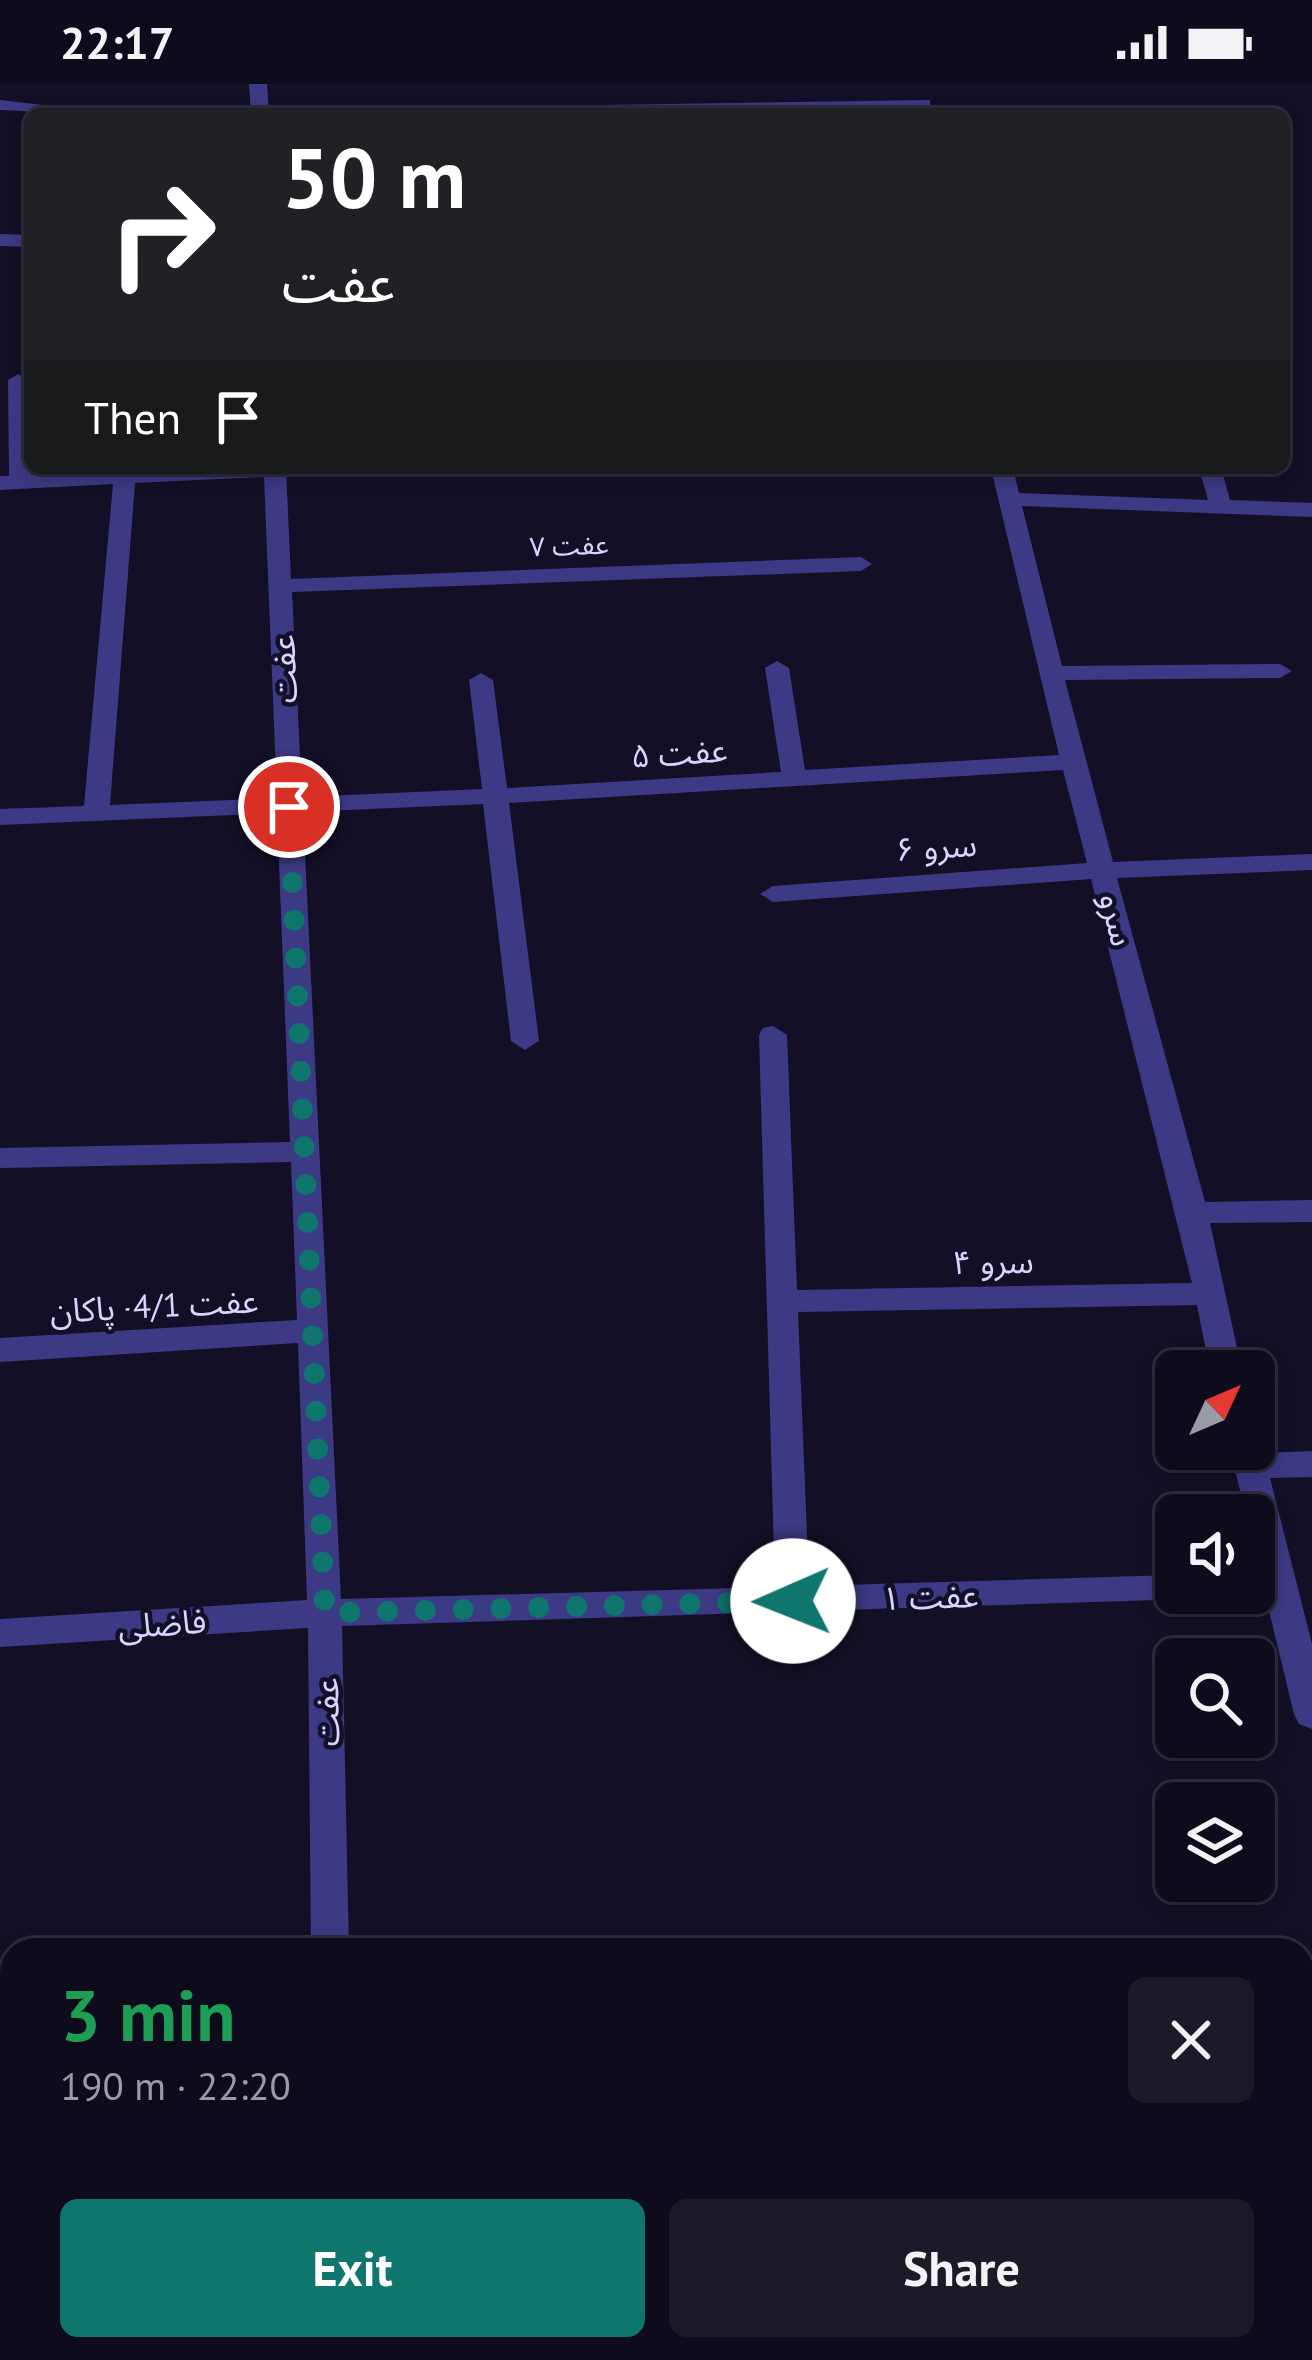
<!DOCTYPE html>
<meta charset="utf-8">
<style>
body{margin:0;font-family:"PT Sans","Noto Sans Arabic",sans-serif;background:#1c1929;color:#f1f3f6;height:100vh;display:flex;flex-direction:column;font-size:45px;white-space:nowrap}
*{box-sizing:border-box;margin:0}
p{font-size:39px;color:#9b9ba3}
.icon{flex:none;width:66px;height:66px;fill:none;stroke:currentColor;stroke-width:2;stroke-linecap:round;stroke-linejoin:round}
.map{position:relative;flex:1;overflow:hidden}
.drawer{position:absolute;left:0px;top:1854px;width:1314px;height:423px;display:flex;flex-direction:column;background:#0e0b1c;border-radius:36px 36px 0 0;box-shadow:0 6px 18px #0003,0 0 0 3px #2e2b3b}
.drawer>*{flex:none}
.guide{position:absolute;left:24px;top:24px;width:1266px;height:366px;border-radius:18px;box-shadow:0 6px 18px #0003,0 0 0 3px #2e2b3b;background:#202124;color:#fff;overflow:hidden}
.needle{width:78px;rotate:46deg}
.controls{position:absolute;left:1155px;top:1266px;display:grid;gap:24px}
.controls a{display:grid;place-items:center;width:120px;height:120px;border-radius:18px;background:#0e0b1c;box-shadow:0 6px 18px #0003,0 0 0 3px #2e2b3b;font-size:60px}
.pin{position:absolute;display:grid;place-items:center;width:102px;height:102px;color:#fff;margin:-51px;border:6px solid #fff;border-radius:50%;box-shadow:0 3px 12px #0007}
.me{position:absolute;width:132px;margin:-66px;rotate:269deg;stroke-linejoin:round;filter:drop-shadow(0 0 9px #0008)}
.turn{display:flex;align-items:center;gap:42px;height:252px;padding:0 60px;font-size:54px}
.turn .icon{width:156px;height:156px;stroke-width:2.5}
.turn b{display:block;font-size:84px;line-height:102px}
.then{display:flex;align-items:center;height:114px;padding:0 60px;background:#0003;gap:24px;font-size:45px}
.round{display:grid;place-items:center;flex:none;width:126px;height:126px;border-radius:18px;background:#1c1929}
.summary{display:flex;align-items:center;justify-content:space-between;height:204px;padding:0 60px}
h1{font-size:72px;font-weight:700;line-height:90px;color:#1e9e55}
.button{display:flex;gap:24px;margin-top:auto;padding:24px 60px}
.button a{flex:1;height:138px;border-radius:18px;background:#0f766e;color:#fff;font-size:48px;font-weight:700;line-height:138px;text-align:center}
.button a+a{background:#1c1929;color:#f1f3f6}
.status{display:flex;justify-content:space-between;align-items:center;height:84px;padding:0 60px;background:#0e0b1c;direction:ltr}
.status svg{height:33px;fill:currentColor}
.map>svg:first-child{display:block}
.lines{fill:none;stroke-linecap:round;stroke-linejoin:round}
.minor{fill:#3d3a85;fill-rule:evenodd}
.route{stroke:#0f766e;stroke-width:21;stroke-dasharray:0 37.8}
.labels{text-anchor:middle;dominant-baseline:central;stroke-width:9;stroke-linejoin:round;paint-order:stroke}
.far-street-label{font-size:27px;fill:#d9d4ff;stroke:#130f26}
.street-label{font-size:33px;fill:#d9d4ff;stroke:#130f26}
</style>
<div class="status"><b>22:17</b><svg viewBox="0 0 49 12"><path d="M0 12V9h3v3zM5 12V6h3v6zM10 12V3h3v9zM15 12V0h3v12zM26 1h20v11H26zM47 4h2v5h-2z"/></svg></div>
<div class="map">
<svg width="1312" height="2276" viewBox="0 0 1312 2276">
<rect width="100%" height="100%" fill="#130f26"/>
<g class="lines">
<!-- minor -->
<g class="minor">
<polygon points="249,0 267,0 269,30 251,30"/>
<polygon points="0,16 77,25 86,30 0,26"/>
<polygon points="930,16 930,24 924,25 343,30 352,25"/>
<polygon points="0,150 30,151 30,163 0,162"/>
<path d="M 18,290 L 28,296 L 31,391 L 286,384 L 291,495 L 861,473 L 872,480 L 861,487 L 292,508 L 302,713 L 482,705 L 469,596 L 481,589 L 493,596 L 507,704 L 781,688 L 765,584 L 777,577 L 789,584 L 805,686 L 1059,671 L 991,384 L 1013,384 L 1019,409 L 1208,416 L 1199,384 L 1221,384 L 1230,416 L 1312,419 L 1312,433 L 1022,422 L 1062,582 L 1280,580 L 1292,587 L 1280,594 L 1065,596 L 1113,778 L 1312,770 L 1312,786 L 1117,794 L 1205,1118 L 1312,1116 L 1312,1138 L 1210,1139 L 1242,1287 L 1210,1287 L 1197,1221 L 798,1228 L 809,1502 L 1176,1491 L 1176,1509 L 1191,1509 L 1188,1515 L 342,1542 L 349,1866 L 311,1866 L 308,1544 L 0,1563 L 0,1535 L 307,1516 L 298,1259 L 0,1278 L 0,1254 L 297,1236 L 291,1078 L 0,1084 L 0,1064 L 290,1058 L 277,729 L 0,741 L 0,725 L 84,722 L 113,400 L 0,406 L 0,392 L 9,392 L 8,296 ZM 264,393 L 277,714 L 110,721 L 135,399 ZM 1063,686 L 1087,779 L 773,802 L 760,810 L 773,818 L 1091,795 L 1192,1199 L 797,1206 L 787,951 L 773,942 L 763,944 L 759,951 L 775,1503 L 341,1515 L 303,728 L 483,720 L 511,957 L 525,966 L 539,957 L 509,719 Z"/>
<polygon points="1254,1355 1263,1369 1312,1367 1312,1393 1270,1394 1312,1560 1312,1645 1299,1640 1294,1630 1254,1465 1254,1431 1246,1431 1230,1365 1254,1365"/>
<rect x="1302" y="1906" width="10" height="36"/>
<polygon points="12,1947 12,1983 0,1984 0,1948"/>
<rect x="318" y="2265" width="42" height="11"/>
<polygon points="524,2265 571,2265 575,2276 528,2276"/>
</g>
</g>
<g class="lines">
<!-- route -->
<polyline class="route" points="289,723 325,1529 793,1517"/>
</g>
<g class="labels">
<!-- far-street labels -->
<g class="far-street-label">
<text transform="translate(569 461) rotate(-2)">عفت ۷</text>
</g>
<!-- street labels -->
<g class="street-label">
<text transform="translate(283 585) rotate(-92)">عفت</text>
<text transform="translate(679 668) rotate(-4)">عفت ۵</text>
<text transform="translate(936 762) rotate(-4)">سرو ۶</text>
<text transform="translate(1118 835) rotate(76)">سرو</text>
<text transform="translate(993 1177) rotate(-1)">سرو ۴</text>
<text transform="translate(154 1221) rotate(-3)">عفت 4/1- پاکان</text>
<text transform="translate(930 1512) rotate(-2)">عفت ۱</text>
<text transform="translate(162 1539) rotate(-4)">فاضلی</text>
<text transform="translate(326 1628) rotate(-91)">عفت</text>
</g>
</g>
</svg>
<div class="controls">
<a><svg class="needle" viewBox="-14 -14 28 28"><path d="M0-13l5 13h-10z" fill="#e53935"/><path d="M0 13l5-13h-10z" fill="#9b9ba3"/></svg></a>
<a><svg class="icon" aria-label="sound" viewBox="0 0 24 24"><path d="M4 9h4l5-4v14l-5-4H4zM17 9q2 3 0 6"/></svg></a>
<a><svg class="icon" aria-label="search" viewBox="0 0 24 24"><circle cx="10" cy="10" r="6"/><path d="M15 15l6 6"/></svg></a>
<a><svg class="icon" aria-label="layers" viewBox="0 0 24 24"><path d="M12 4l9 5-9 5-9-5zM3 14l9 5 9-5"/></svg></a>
</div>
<div class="pin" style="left:289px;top:723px;background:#d93025"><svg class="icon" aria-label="arrive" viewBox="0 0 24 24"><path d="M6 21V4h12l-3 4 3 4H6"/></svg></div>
<svg class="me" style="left:793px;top:1517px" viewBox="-20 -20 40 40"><circle r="19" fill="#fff"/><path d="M0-13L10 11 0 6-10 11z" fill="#0f766e"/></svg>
<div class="guide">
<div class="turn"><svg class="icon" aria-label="right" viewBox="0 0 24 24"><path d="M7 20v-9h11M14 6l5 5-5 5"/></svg><div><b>50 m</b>عفت</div></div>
<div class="then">Then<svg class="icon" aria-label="arrive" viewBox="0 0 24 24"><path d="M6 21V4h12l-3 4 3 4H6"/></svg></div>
</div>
<section class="drawer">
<div class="summary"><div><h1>3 min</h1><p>190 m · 22:20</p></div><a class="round"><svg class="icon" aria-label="close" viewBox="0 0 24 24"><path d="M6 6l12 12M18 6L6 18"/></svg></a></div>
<div class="button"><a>Exit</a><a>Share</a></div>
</section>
</div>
